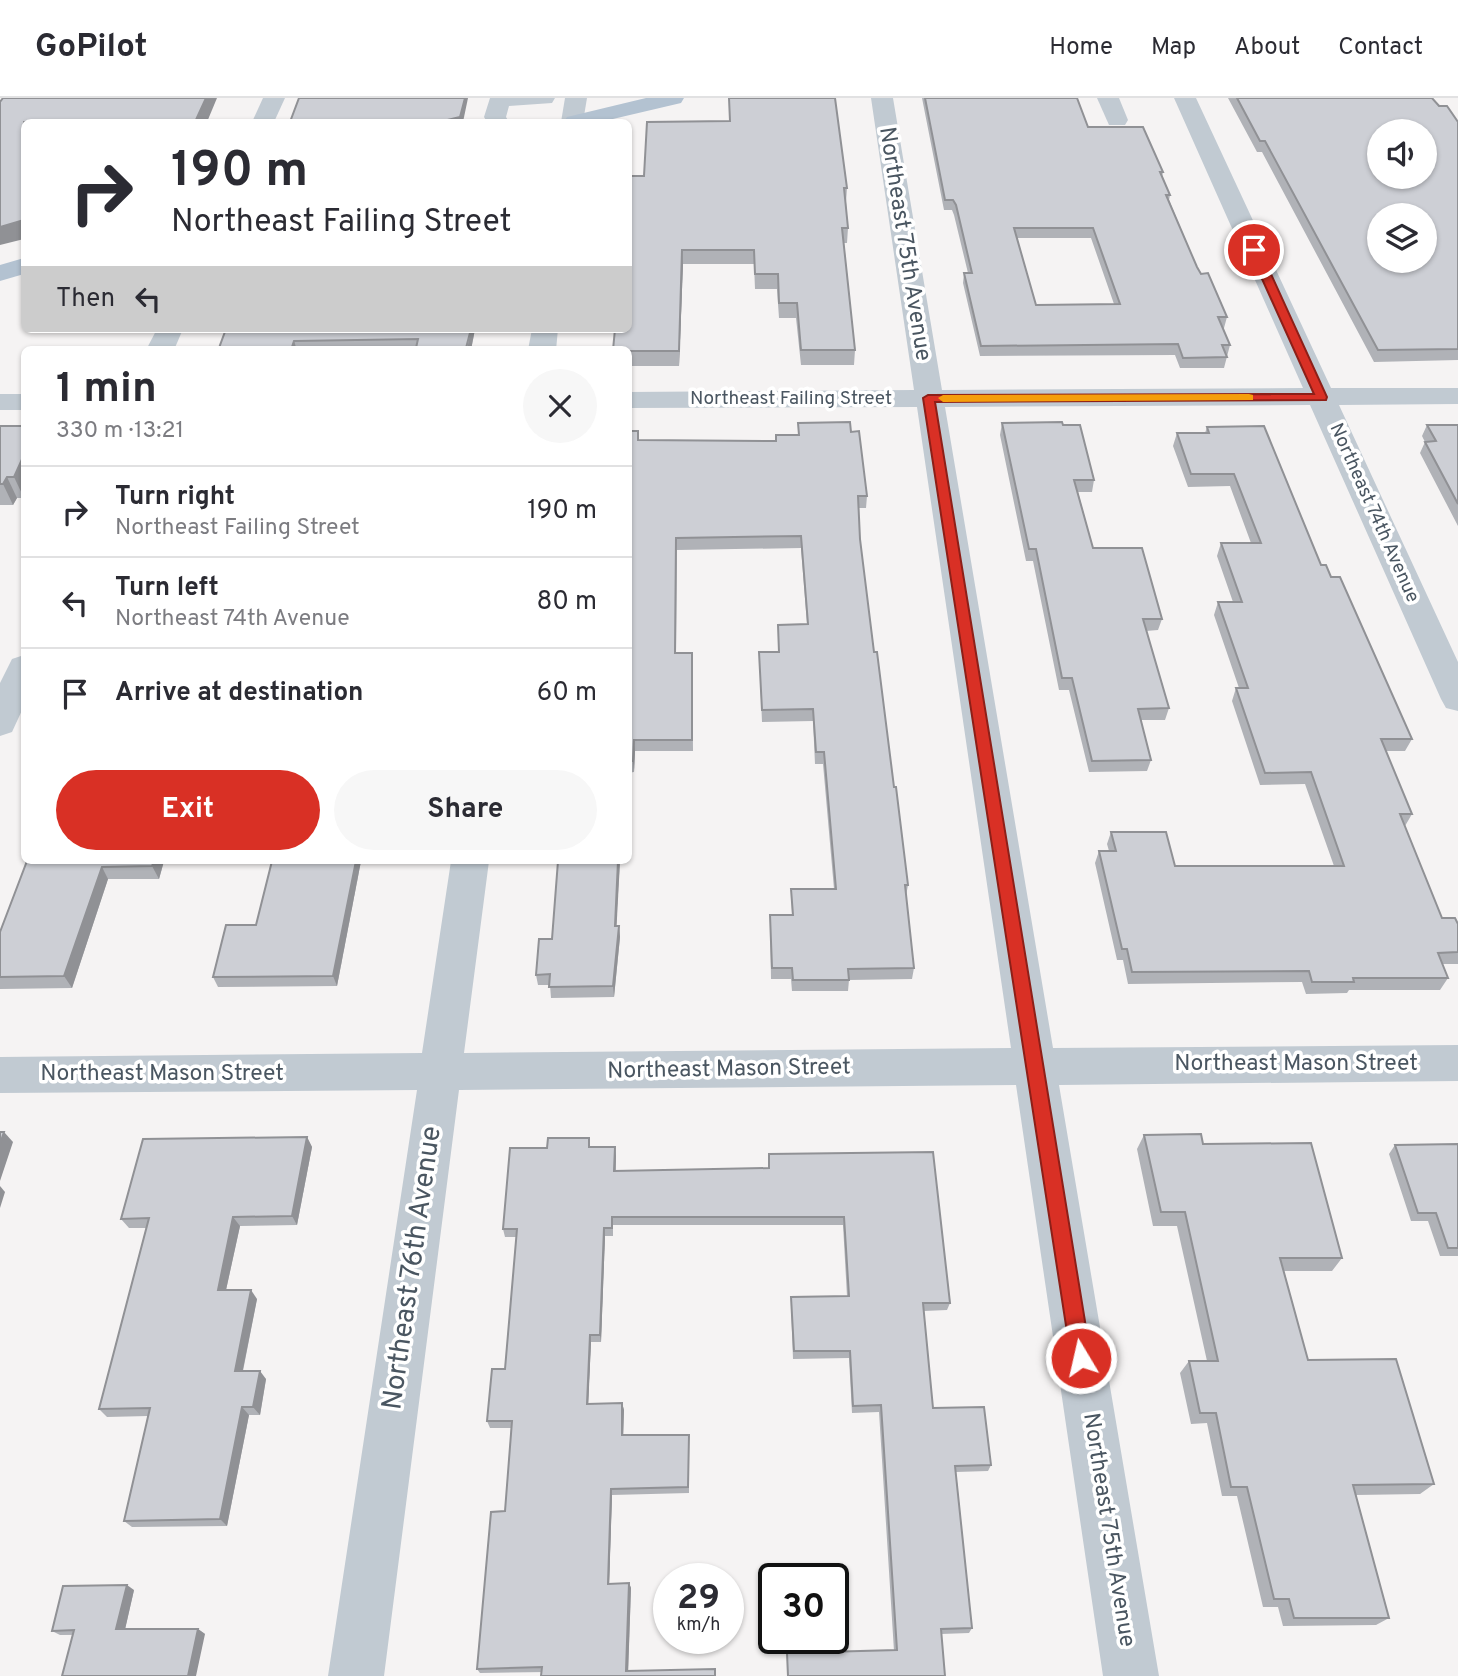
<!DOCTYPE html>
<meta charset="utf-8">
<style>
body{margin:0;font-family:Overpass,sans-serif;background:#f7f7f7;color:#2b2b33;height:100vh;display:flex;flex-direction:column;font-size:26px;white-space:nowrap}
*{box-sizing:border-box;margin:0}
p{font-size:23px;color:#7c7c81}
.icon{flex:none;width:38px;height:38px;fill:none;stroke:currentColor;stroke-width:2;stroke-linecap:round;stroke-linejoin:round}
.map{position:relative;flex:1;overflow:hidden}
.sheet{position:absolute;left:21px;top:248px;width:611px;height:518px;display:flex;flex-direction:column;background:#fff;border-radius:10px;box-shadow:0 2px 5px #0004}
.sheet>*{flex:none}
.top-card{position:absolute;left:21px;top:21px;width:611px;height:214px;border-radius:10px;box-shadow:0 2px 5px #0004;background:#fff;color:#2b2b33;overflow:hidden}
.controls{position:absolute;left:1367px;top:21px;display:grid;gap:14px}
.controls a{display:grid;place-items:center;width:70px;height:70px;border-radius:50%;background:#fff;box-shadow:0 2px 5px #0004;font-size:35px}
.speed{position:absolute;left:653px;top:1465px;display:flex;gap:14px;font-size:35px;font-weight:700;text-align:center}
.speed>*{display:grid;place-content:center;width:91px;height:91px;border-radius:50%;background:#fff;box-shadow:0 2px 5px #0004;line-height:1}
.speed small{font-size:18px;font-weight:400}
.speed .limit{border:4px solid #111;border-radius:10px;background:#fff;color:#111}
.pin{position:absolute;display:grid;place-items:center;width:60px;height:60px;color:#fff;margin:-30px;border:4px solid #fff;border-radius:50%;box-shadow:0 2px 7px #0007}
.me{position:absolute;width:77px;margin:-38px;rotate:351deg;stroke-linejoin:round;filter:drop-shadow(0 0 5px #0008)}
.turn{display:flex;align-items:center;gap:24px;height:147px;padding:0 35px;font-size:32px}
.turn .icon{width:91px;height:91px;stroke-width:2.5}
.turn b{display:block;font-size:49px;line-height:60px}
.then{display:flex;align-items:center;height:66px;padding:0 35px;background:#0003;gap:14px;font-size:26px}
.round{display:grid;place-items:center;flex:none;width:74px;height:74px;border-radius:37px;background:#f7f7f7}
.summary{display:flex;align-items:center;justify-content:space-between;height:119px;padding:0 35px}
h1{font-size:42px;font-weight:700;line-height:52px}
.action{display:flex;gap:14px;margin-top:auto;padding:14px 35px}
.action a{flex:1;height:80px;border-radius:42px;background:#d93025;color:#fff;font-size:28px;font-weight:700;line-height:80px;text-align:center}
.action a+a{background:#f7f7f7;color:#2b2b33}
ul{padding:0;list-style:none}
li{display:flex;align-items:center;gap:21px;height:91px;padding:0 35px;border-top:2px solid #e1e1e2}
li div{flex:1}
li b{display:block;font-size:26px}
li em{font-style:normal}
header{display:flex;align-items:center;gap:42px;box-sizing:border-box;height:98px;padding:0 35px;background:#fff;border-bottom:2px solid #e1e1e2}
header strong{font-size:33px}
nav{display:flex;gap:38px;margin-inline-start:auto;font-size:24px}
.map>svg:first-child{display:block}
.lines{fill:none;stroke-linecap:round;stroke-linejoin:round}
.minor{fill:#c1cad2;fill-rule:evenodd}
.major{fill:#b3c2d1;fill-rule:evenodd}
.wall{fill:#b0b2b7;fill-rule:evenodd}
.shaded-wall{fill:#909195}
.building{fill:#cdcfd5;stroke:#909195;stroke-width:2;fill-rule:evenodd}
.route{fill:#d93025;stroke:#8d1f18;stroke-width:2}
.slow{fill:#f59e0b}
.labels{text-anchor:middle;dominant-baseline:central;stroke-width:7;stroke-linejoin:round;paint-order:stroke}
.far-street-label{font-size:19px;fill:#4a5661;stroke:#fff}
.street-label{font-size:23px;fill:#4a5661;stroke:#fff}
.near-street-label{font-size:28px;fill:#4a5661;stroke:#fff}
</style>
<header>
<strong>GoPilot</strong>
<nav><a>Home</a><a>Map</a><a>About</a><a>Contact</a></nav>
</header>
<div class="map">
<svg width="1458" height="1578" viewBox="0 0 1458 1578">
<rect width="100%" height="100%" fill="#f5f3f3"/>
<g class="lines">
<!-- minor -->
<g class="minor">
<polygon points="263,0 285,0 274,24 252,24"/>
<polygon points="490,0 555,0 552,5 509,8 506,19 509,24 487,24 484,19"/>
<polygon points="565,0 587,0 583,24 561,24"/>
<polygon points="871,0 893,0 942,292 1303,290 1174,0 1196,0 1331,290 1458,290 1458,306 1339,307 1458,564 1458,613 1446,610 1441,601 1310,307 945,309 1053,950 1458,947 1458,983 1059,987 1159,1578 1103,1578 1016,987 459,992 384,1578 328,1578 417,992 0,995 0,959 422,955 451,763 489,763 464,955 1011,950 917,309 628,310 628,294 914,292"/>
<polygon points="1097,0 1119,0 1128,22 1125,27 1109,27"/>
<polygon points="157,231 183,231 174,252 146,252"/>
<polygon points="532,231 558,231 556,252 528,252"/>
<rect x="0" y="296" width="24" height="16"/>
<polygon points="24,557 24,608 12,634 0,638 0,585 12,561"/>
</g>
<!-- major -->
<g class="major">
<polygon points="646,0 684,0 681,5 600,24 564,24 567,19"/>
<polygon points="24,160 24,176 0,183 0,167"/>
</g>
</g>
<!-- wall -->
<g class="wall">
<polygon points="729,0 847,90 846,104 848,130 847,145 844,145 855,252 854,267 801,267 796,220 779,220 777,191 755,191 754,166 683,166 679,268 628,268 628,252 644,78 730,23"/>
<path d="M 922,0 L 1077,0 L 1088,29 L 1163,74 L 1162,79 L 1170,97 L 1169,102 L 1197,169 L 1227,219 L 1224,230 L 1222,230 L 1230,247 L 1224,270 L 1180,270 L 1175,257 L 980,258 L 963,185 L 964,175 L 968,175 L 954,117 L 952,112 L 944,112 ZM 1017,140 L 1091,140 L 1114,206 L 1036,207 Z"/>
<polygon points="1228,0 1432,0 1458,24 1458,262 1374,264 1262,54 1257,54"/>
<polygon points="226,231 475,231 471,252 220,252 219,250"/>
<polygon points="798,325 851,334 867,398 866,410 858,410 860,441 874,554 908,787 906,798 914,870 912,881 849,882 848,893 792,893 791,881 771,881 770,817 792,817 791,791 834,791 823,666 815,666 813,623 762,624 759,554 778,554 778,527 807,526 801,450 677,452 676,555 692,555 693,653 635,653 634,674 628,675 628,333 638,333 639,342 776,343 798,337"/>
<polygon points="1002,325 1063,327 1094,382 1092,394 1078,394 1093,450 1162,521 1158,532 1146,533 1169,610 1165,622 1141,622 1151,662 1147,673 1089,674 1069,592 1059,592 1033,463 1026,463 1000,337"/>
<polygon points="1427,327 1458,327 1458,428 1420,355 1425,344 1422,338"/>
<polygon points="0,328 24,400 17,400 13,407 0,407"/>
<polygon points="1207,329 1331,479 1412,641 1405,653 1386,653 1412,716 1405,728 1442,820 1458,826 1458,866 1442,866 1448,880 1440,892 1349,892 1347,895 1306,896 1302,884 1128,886 1123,862 1117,862 1095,765 1099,753 1109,753 1107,746 1111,734 1175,768 1334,768 1305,686 1260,687 1232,603 1236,590 1239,590 1214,517 1218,504 1233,504 1217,458 1221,445 1251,445 1230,388 1188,389 1173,348 1177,335 1205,335"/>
<polygon points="27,763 164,763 159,781 108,781 72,890 0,891 0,834"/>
<polygon points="361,763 337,888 218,889 213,879 256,827"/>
<polygon points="558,763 620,763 616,828 619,828 620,839 614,899 551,900 550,887 538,887 536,877 552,841"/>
<polygon points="1144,1037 1203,1046 1342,1160 1332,1173 1284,1173 1308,1262 1434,1386 1420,1396 1356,1397 1389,1520 1376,1527 1283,1528 1278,1509 1263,1509 1237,1398 1222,1398 1207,1325 1191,1326 1180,1275 1189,1263 1207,1263 1177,1128 1153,1128 1137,1051"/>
<polygon points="307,1039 312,1049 297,1127 240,1128 226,1192 257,1201 243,1273 266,1281 260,1317 249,1317 227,1428 132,1429 124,1423 148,1318 107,1319 99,1311 146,1130 129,1130 121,1121"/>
<polygon points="1458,1046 1458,1158 1440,1158 1428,1123 1411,1123 1389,1056 1395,1047"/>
<polygon points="615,1049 616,1058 616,1073 768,1070 769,1056 950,1205 947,1212 924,1213 933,1310 991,1367 988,1373 956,1374 972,1530 969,1535 941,1536 945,1578 787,1578 787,1555 894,1553 879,1314 852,1315 849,1260 793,1261 791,1207 791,1199 847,1198 843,1127 613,1127 613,1138 605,1138 601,1244 591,1244 588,1306 622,1305 624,1312 623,1337 689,1337 689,1395 612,1397 609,1486 629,1485 631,1490 628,1573 480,1575 477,1571 505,1413 511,1330 490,1330 487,1323 505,1271 516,1139 505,1139 503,1131 547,1050"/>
<polygon points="134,1492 125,1531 198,1531 205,1536 60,1537 52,1533"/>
</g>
<!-- shaded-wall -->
<g class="shaded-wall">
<polygon points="206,0 217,0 207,24 195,24"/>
<polygon points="465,0 468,0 463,24 439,24"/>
<polygon points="24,122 24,141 0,147 0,129"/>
<polygon points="682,152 683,166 679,268 679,253"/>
<polygon points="471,231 475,231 471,252 467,252"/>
<polygon points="294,243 297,252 291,252"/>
<polygon points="24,357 24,400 14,379"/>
<polygon points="7,379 17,400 13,407 3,386"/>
<polygon points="634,642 635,653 634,674 633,663"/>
<polygon points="154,763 164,763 159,781 152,768"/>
<polygon points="356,763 361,763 337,888 333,878"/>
<polygon points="618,763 620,763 616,839 615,828"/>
<polygon points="102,769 108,781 72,890 64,878"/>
<polygon points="619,828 620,839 614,899 613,888"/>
<polygon points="4,1034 13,1044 0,1083 0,1046"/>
<polygon points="307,1039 312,1049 297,1127 292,1118"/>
<polygon points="615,1049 616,1058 615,1081 614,1073"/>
<polygon points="0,1088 5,1094 0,1110"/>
<polygon points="233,1119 240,1128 224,1201 218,1192"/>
<polygon points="604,1130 605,1138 601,1244 600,1237"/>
<polygon points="251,1192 257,1201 241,1281 235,1273"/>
<polygon points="590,1237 591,1244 588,1312 587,1306"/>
<polygon points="260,1273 266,1281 260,1317 253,1309"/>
<polygon points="622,1305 624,1312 623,1344 622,1337"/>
<polygon points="242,1309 249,1317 227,1428 220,1421"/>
<polygon points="611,1391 612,1397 609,1491 608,1486"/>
<polygon points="629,1485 631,1490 628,1577 626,1573"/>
<polygon points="127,1487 134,1492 124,1536 116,1531"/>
<polygon points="198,1531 205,1536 196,1578 188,1578"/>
</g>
<!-- building -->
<g class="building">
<polygon points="3,0 206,0 195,24 24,24 24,122 0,129 0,4"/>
<polygon points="299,0 465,0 460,19 439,24 290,24"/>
<polygon points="729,0 835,0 847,90 844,90 848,130 842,130 855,252 801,252 797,205 779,205 778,176 755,176 754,152 682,152 679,253 628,253 628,252 613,252 615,231 628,231 628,78 644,78 647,24 730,23"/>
<path d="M 925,0 L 1077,0 L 1088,29 L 1143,29 L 1163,74 L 1160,74 L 1170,97 L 1166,97 L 1197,169 L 1201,176 L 1208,175 L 1227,219 L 1218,219 L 1230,247 L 1222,247 L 1227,259 L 1183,260 L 1178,246 L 981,248 L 964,175 L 972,175 L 956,107 L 953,102 L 945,102 ZM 1014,130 L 1093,130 L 1120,206 L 1036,207 Z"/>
<path d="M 1237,0 L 1432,0 L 1439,8 L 1447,8 L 1458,24 L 1458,251 L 1378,252 L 1265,43 L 1260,43 ZM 1379,33 L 1424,33 L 1424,79 L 1379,79 ZM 1379,117 L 1424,117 L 1424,163 L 1379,163 Z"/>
<polygon points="226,231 471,231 466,250 416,250 418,241 294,243 291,252 232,252 233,249 219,250"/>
<polygon points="850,324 851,334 859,333 867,398 858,398 860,441 874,554 877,554 894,689 896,689 908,787 905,787 914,870 848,871 849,882 793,882 792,870 772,870 770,817 793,817 791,791 836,791 824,654 816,654 813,611 762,612 759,554 779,554 778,527 808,526 801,438 676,440 675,555 692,555 692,642 634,642 633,663 628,663 628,333 638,333 638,342 776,343 776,337 799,337 798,325"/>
<polygon points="1062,324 1063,327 1080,327 1094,382 1074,382 1093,450 1142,450 1162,521 1143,521 1169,610 1138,611 1151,662 1092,663 1072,580 1062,580 1036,451 1029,451 1002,325"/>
<polygon points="1427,327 1458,327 1458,406 1425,344 1436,343"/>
<polygon points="0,328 24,328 24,357 14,379 7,379 3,386 0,386"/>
<polygon points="1264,328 1321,467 1326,467 1331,479 1340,479 1412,641 1381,641 1412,716 1400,716 1442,820 1455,820 1458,826 1458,854 1438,855 1448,880 1353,880 1354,884 1312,884 1309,873 1132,874 1127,851 1122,851 1099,753 1116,753 1111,734 1166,734 1175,768 1344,768 1311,674 1265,675 1236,590 1248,590 1218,504 1242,504 1221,445 1261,445 1234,376 1191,376 1177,335 1209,335 1207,329"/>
<polygon points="27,763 154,763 152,768 102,769 64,878 0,879 0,834"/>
<polygon points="272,763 356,763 333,878 213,879 226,827 256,827"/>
<polygon points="558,763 618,763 615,828 619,828 613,888 549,889 550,876 536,877 539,841 552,841"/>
<polygon points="0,1034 4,1034 0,1046"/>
<polygon points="1201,1036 1203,1046 1311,1045 1342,1160 1280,1160 1308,1262 1396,1261 1434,1386 1353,1387 1389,1520 1294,1520 1289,1501 1274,1501 1247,1389 1231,1389 1216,1315 1200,1315 1189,1263 1218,1263 1185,1114 1161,1114 1144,1037"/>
<polygon points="307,1039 292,1118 233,1119 218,1192 251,1192 235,1273 260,1273 253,1309 242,1309 220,1421 124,1423 150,1310 99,1311 149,1120 121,1121 143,1041"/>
<polygon points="548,1040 589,1040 589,1049 615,1049 614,1073 769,1070 769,1056 933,1054 950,1205 923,1205 933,1310 984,1309 991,1367 955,1368 972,1530 941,1531 945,1578 788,1578 787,1555 897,1552 881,1307 853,1308 850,1253 794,1253 791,1199 849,1198 844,1119 612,1119 612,1130 604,1130 600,1237 590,1237 587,1306 622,1305 622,1337 689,1337 688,1389 611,1391 608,1486 629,1485 626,1573 715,1571 715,1578 541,1578 542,1569 477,1571 491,1414 505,1413 512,1323 487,1323 492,1271 505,1271 517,1131 503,1131 510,1050 547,1050"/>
<polygon points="1458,1046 1458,1150 1448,1150 1436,1115 1418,1115 1395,1047"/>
<polygon points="127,1487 116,1531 198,1531 188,1578 62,1578 74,1532 52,1533 63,1488"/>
</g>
<!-- route -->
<polygon class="route" points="1251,150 1260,152 1327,299 1326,302 935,304 1091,1260 1088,1267 1081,1270 1074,1267 1071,1260 923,300 928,297 1314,296 1249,152"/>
<!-- slow -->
<polygon class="slow" points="1249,296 1253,297 1253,302 943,304 938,300 943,297"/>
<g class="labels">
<!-- far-street labels -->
<g class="far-street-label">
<text x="791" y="301">Northeast Failing Street</text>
<text transform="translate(1374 415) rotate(66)">Northeast 74th Avenue</text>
</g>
<!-- street labels -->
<g class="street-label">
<text transform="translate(904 146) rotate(81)">Northeast 75th Avenue</text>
<text x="1296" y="966">Northeast Mason Street</text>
<text transform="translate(729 972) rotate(-1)">Northeast Mason Street</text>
<text x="162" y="976">Northeast Mason Street</text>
<text transform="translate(1108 1432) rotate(81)">Northeast 75th Avenue</text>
</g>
<!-- near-street labels -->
<g class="near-street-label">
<text transform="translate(413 1170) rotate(-82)">Northeast 76th Avenue</text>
</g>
</g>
</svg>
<div class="controls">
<a><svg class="icon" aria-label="sound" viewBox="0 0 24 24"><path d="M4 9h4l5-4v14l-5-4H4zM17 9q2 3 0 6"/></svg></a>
<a><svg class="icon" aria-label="layers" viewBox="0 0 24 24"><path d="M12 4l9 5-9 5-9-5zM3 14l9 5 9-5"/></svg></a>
</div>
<div class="speed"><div>29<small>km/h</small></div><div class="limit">30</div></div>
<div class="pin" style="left:1254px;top:152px;background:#d93025"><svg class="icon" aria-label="arrive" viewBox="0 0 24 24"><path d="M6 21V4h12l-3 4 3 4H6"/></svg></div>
<svg class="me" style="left:1081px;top:1260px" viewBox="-20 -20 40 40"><circle r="17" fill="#d93025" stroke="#fff" stroke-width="3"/><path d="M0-11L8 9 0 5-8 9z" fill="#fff"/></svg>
<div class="top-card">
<div class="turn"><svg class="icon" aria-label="right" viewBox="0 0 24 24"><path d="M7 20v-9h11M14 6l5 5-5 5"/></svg><div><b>190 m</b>Northeast Failing Street</div></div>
<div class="then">Then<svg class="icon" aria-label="left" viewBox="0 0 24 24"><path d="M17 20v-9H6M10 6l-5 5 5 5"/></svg></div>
</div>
<section class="sheet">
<div class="summary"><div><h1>1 min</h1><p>330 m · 13:21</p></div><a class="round"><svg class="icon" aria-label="close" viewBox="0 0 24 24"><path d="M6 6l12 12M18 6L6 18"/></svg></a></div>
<ul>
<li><svg class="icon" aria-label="right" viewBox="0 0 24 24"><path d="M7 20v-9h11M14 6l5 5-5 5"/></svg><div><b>Turn right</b><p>Northeast Failing Street</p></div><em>190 m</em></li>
<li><svg class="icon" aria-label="left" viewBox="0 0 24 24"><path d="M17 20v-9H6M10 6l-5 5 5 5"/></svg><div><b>Turn left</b><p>Northeast 74th Avenue</p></div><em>80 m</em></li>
<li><svg class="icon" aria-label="arrive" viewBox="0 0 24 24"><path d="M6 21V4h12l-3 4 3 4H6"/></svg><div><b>Arrive at destination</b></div><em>60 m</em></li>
</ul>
<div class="action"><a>Exit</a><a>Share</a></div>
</section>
</div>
